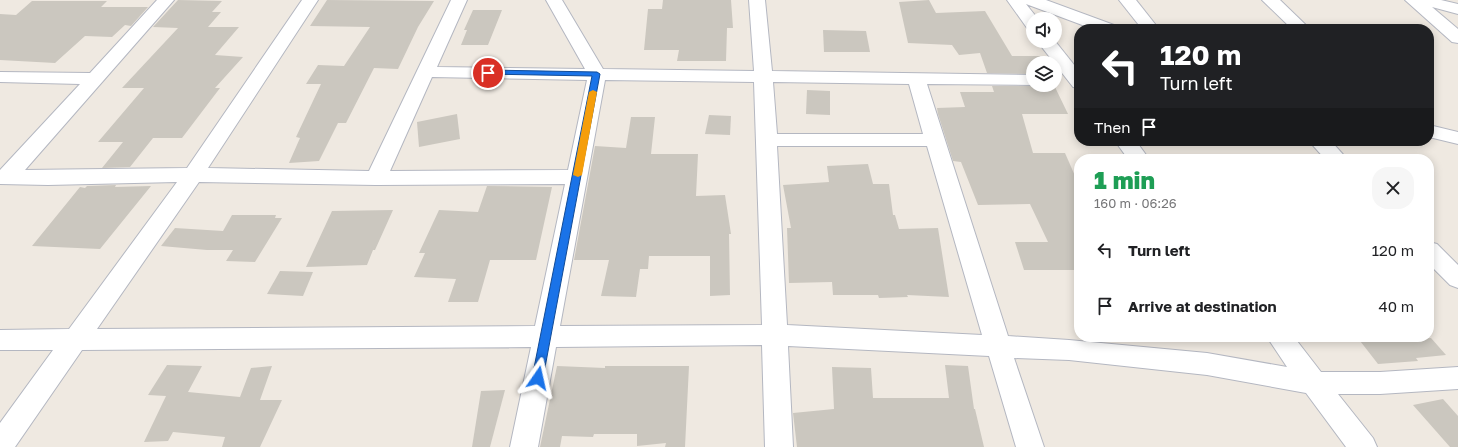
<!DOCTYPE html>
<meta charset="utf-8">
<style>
body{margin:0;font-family:"Golos Text",sans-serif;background:#f6f6f6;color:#202124;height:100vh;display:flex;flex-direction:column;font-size:15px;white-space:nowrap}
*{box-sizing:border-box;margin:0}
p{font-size:13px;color:#757577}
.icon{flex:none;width:22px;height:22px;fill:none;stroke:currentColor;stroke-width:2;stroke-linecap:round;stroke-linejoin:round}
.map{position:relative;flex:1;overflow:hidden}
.drawer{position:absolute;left:1074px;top:154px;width:360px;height:188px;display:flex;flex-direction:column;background:#fff;border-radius:16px;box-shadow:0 2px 10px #0003}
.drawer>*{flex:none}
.guide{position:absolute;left:1074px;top:24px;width:360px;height:122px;border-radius:16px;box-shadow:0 2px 10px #0003;background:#202124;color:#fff;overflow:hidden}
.tools{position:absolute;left:1026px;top:12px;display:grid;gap:8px}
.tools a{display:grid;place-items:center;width:36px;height:36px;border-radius:50%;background:#fff;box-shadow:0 2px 10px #0003;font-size:20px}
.pin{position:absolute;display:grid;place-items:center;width:34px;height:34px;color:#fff;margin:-17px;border:2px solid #fff;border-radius:50%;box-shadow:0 1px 4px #0007}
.me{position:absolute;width:44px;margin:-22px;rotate:11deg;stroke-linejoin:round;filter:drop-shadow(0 0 3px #0008)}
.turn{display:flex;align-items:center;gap:14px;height:84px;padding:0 20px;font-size:18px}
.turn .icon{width:52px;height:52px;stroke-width:2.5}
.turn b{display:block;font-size:28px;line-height:34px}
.then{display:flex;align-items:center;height:38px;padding:0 20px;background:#0003;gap:8px;font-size:15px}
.round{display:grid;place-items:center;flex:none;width:42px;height:42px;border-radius:16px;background:#f6f6f6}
.headline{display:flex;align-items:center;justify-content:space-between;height:68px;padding:0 20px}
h1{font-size:24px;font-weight:800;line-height:30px;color:#1e9e55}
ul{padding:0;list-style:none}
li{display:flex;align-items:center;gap:12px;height:56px;padding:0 20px}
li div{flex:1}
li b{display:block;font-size:15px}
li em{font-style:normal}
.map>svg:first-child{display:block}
.building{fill:#cbc7bf}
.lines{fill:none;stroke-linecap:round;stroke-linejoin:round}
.minor-casing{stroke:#b4b7c1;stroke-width:2}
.minor{fill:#fff;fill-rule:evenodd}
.route{fill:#1a73e8;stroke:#114b97}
.slow{fill:#f59e0b}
</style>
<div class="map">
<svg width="1458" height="447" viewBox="0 0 1458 447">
<rect width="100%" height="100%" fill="#efe9e1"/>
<!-- building -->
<g class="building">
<polygon points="178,0 222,1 212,12 221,12 208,27 239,27 215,55 243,57 215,88 220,88 182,138 153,138 130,167 102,168 123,142 98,142 144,88 122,88 178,28 153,27"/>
<polygon points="327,0 434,1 418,27 398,69 374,68 346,123 338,123 319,161 289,163 300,138 296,137 321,84 306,84 318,65 344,66 370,27 310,26"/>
<polygon points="663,0 731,0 733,28 727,28 726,61 677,61 679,50 644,50 648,9 662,9"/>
<polygon points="929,0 936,13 985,11 1012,56 1040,56 1044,63 1033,63 1033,74 987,73 980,53 959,55 952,45 908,43 899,2"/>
<polygon points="32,1 107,1 101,7 148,7 131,26 125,25 112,37 85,36 55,63 0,60 0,14 16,15"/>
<polygon points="473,10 502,10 488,45 461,45 467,30 464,30"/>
<polygon points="823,30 866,31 870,52 824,52"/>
<polygon points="1034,85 1054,85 1068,114 1022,114 1033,153 1065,153 1079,185 1079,270 1024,270 1015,242 1048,242 1030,204 978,205 961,162 953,161 938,114 937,108 965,107 960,92 994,92 992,86 1033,86"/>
<polygon points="807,90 830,91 830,115 806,114"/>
<polygon points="457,114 460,139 419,147 417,122"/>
<polygon points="709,115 731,116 730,135 705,134"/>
<polygon points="631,117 655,117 651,154 698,154 696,196 725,195 731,234 729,234 730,295 710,296 710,256 649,256 648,269 640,269 636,297 601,296 609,260 574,260 595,146 626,148"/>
<polygon points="868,164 873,184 889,184 893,215 895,215 899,229 938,228 949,297 907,295 908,297 879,298 878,295 833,295 832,282 789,283 787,228 791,228 783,185 829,182 827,166"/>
<polygon points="116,185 115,187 151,186 100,249 32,246 80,187 85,188 87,186"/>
<polygon points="487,186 552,187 536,260 490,260 478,302 448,302 456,279 414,277 425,253 419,253 439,210 478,212"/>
<polygon points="393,210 375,250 373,250 367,265 306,267 332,211"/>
<polygon points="232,215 276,215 275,218 282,218 255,262 226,261 233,250 207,250 161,246 175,228 223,231"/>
<polygon points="280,271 313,272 303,296 267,294"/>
<polygon points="1357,337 1399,337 1401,340 1431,338 1446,355 1416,358 1418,361 1378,364"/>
<polygon points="167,365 202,366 188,392 240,397 251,368 272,366 260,400 282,400 260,447 222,447 225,437 173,432 168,441 144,442 166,396 148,395"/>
<polygon points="945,365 968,366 974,409 975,409 984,447 797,447 793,413 834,409 832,367 871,368 873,398 949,398"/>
<polygon points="557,366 605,368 605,366 689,366 685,447 665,447 666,443 637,446 637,434 594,434 593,437 562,436 560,447 540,447"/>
<polygon points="505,390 490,447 472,447 481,391"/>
<polygon points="1443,399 1458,416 1458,447 1450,447 1413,405"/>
</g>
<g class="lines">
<!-- minor casing -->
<g class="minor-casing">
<g id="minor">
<path d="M 157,0 L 174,0 L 25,170 L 187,168 L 302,0 L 318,0 L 208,168 L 369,171 L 451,0 L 467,0 L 437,67 L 585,69 L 546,0 L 562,0 L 603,69 L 754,71 L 749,0 L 765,0 L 772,71 L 1033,75 L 1033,85 L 1035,85 L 1033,85 L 927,84 L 1008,336 L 1069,340 L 1207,353 L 1287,367 L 1267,337 L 1294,337 L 1321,372 L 1380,372 L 1458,367 L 1458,389 L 1380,394 L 1338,394 L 1373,438 L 1377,447 L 1346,447 L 1306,393 L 1207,375 L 1069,360 L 1014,358 L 1044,447 L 1016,447 L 989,356 L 788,346 L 793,447 L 765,447 L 762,345 L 556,347 L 538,447 L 510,447 L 531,347 L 82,350 L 15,447 L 0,447 L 0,423 L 53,350 L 0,350 L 0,330 L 69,329 L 177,182 L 48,185 L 0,184 L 0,170 L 80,84 L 0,82 L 0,72 L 90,73 ZM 432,77 L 587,80 L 568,170 L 390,171 ZM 605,80 L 754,82 L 762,325 L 560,326 ZM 773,82 L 909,84 L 923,134 L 777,134 ZM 777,146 L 927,146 L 982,335 L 787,325 ZM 199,182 L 376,185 L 565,184 L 535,326 L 97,329 Z"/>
<polygon points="1007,0 1046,0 1114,25 1116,29 1093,29 1026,4 1038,19 1033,19 1033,29 1027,28"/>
<polygon points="1119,0 1136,0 1159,29 1142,29"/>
<polygon points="1262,0 1280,0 1310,29 1292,29"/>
<polygon points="1405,0 1441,0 1458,4 1458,14 1432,7 1458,29 1458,43 1452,42"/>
<polygon points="1037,41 1055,41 1079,71 1079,88 1073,87"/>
<polygon points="1429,125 1458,132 1458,144 1429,137"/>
<polygon points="1115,141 1136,141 1149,159 1128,159"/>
<polygon points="1309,141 1331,141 1347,159 1325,159"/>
<polygon points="1429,242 1437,244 1458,265 1458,288 1450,285 1429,264"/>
</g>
</g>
<!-- minor -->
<use href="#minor" class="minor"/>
</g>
<!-- route -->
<polygon class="route" points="488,70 597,72 600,74 543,378 541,381 538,382 534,381 532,378 592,76 485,74 485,71"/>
<!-- slow -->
<polygon class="slow" points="593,90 597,92 582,175 578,177 573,175 589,92"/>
</svg>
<div class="tools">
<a><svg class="icon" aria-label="sound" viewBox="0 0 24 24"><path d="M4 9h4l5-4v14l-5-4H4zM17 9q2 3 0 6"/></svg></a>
<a><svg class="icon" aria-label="layers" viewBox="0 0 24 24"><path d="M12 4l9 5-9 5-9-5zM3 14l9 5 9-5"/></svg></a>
</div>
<div class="pin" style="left:488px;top:73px;background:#d93025"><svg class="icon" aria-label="arrive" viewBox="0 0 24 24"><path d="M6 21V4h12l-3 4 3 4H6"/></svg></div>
<svg class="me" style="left:538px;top:378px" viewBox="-20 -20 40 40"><path d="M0-17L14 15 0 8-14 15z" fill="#1a73e8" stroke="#fff" stroke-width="4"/></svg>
<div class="guide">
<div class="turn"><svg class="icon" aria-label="left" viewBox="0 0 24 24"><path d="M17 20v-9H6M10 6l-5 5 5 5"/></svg><div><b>120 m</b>Turn left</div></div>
<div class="then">Then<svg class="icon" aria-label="arrive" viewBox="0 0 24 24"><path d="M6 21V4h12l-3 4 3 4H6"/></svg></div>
</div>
<section class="drawer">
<div class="headline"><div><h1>1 min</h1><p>160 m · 06:26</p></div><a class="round"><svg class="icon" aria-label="close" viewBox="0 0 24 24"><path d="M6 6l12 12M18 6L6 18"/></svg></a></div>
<ul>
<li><svg class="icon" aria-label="left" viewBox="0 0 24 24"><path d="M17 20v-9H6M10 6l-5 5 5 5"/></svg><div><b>Turn left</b></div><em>120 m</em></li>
<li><svg class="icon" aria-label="arrive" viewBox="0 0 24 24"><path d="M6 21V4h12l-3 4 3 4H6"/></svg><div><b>Arrive at destination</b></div><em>40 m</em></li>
</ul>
</section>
</div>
